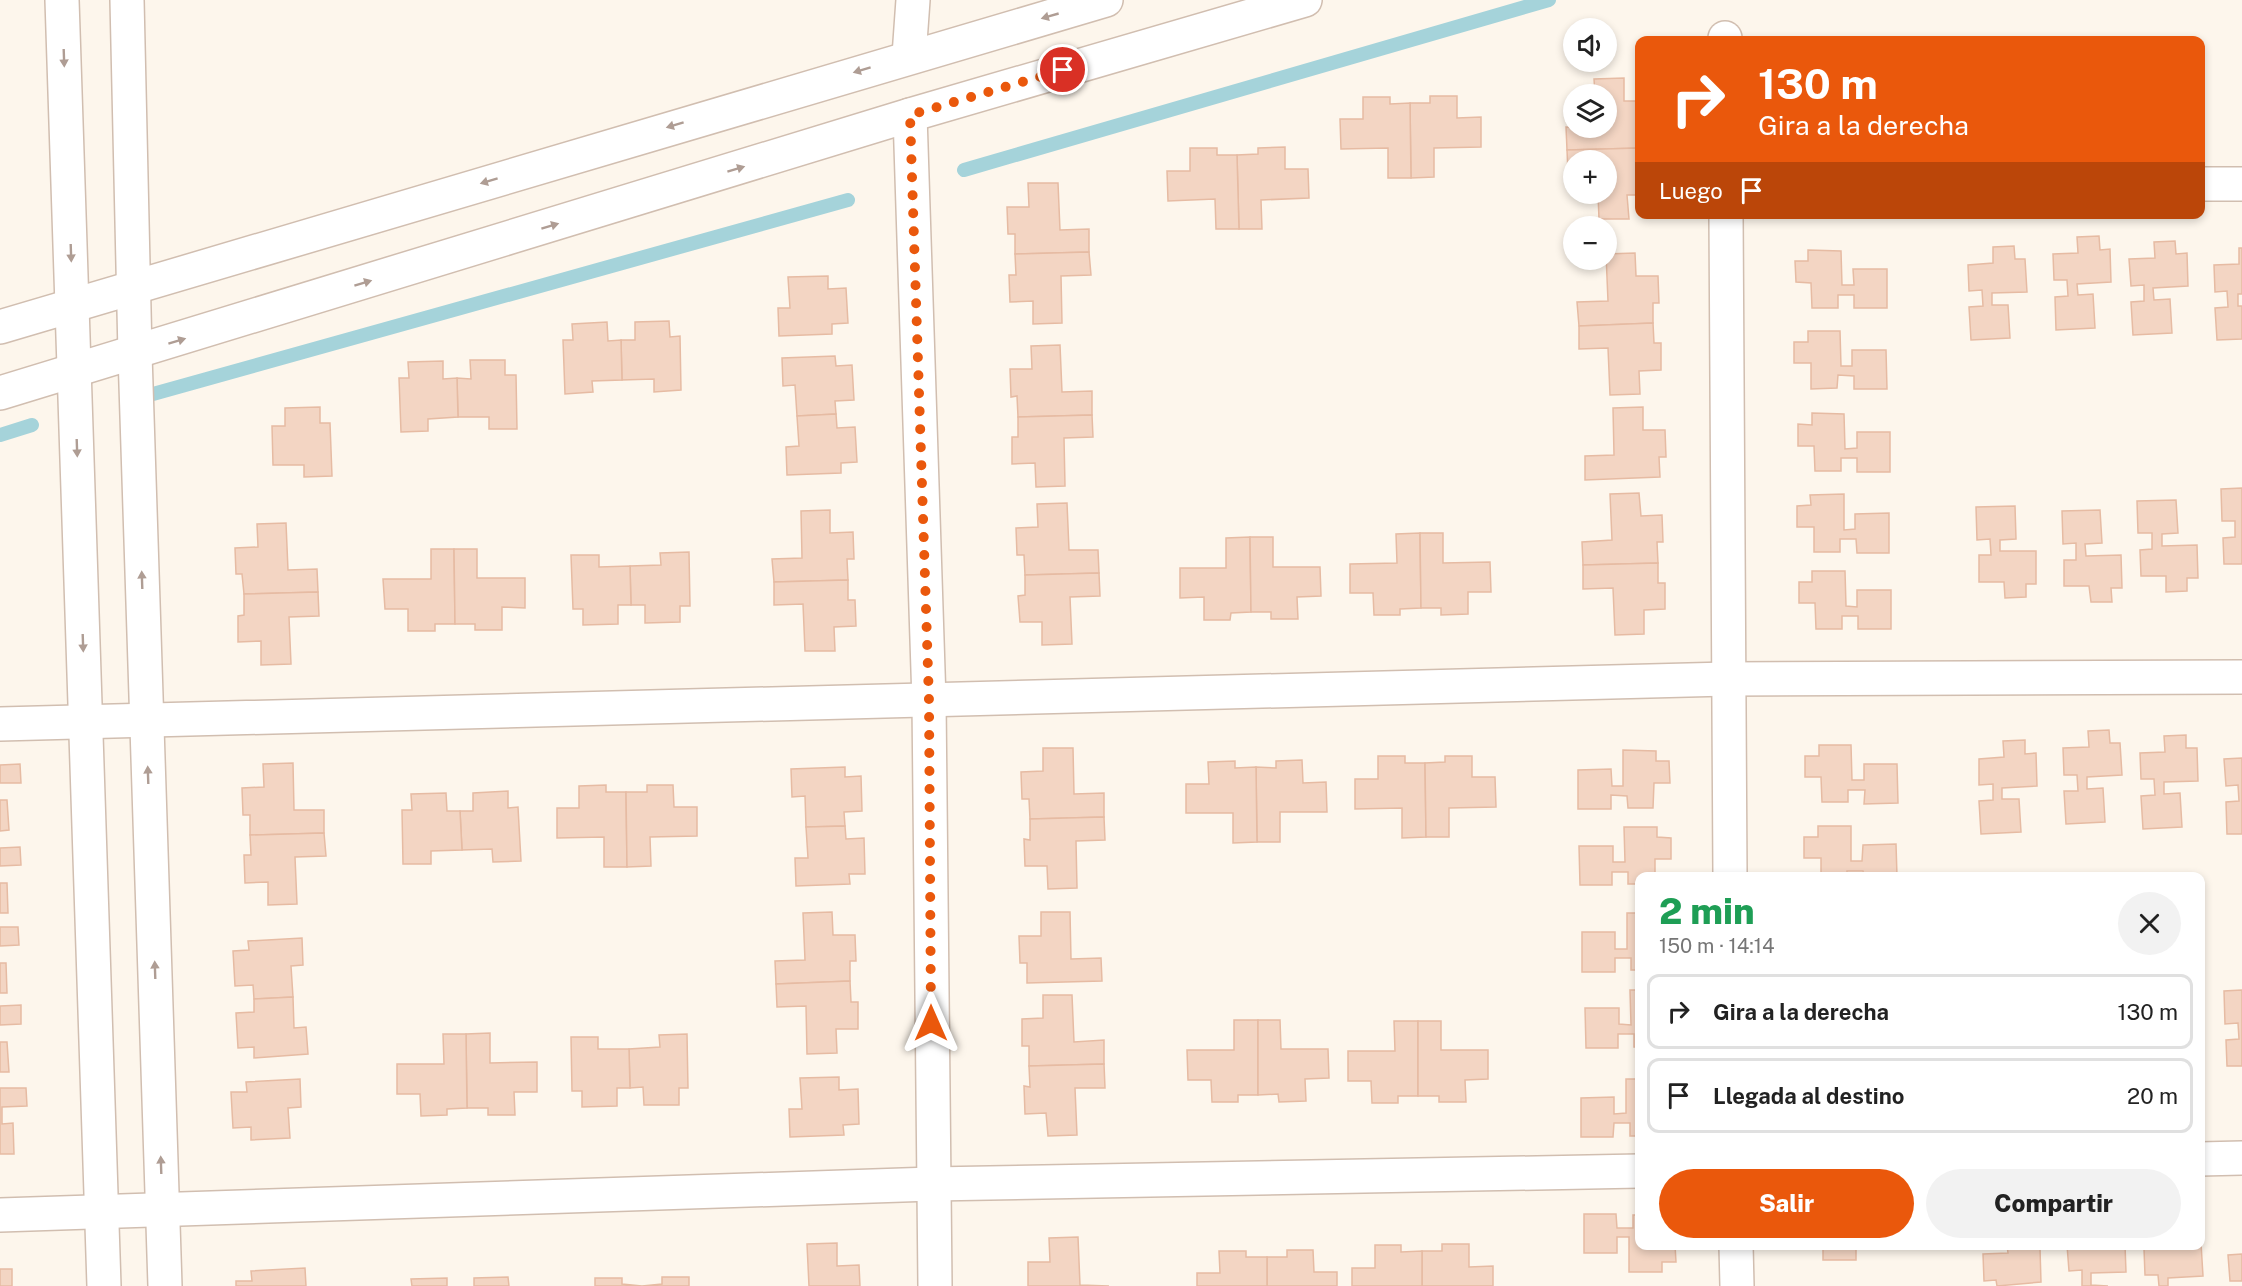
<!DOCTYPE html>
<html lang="es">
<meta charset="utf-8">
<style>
body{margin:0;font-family:"Public Sans",sans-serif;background:#f2f2f2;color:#222;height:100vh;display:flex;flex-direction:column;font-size:22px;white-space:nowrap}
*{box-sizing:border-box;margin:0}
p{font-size:20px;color:#767676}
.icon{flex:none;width:33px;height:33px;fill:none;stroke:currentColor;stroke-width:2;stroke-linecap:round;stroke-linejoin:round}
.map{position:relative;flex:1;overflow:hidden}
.sheet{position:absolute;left:1635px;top:872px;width:570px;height:378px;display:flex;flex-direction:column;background:#fff;border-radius:12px;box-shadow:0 3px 9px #0003}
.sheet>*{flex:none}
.hud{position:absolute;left:1635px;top:36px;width:570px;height:183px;border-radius:12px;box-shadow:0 3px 9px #0003;background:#ea580c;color:#fff;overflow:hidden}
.fabs{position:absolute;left:1563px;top:18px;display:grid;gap:12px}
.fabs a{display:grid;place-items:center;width:54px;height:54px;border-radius:50%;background:#fff;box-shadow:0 3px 9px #0003;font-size:30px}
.pin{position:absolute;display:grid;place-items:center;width:51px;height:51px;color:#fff;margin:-26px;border:3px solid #fff;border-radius:50%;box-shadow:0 2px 6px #0007}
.me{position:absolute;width:66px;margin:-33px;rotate:0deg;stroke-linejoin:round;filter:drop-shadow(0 0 4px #0008)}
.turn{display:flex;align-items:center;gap:21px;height:126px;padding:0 24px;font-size:27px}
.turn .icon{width:78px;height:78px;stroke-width:2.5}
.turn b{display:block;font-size:42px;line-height:51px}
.then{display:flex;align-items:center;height:57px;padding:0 24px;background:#0003;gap:12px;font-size:22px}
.round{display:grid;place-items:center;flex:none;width:63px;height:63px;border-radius:32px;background:#f2f2f2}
.headline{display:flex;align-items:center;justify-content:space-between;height:102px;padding:0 24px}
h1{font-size:36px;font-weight:800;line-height:45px;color:#1e9e55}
.primary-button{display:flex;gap:12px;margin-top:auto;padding:12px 24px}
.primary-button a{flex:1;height:69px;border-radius:36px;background:#ea580c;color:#fff;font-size:24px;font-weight:800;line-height:69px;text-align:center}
.primary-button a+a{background:#f2f2f2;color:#222}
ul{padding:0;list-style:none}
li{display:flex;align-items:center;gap:18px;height:75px;margin:0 12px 9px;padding:0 12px;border:3px solid #e0e0e0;border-radius:12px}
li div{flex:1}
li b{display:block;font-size:22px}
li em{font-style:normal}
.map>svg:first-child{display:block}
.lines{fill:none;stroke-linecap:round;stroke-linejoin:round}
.stream{stroke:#a5d3da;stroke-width:14}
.building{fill:#f3d5c3;stroke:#e6bba3;stroke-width:1.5}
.minor-casing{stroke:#d1beb0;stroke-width:36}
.minor{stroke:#fff;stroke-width:33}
.oneway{fill:#af9d94}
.route{stroke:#ea580c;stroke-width:10;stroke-dasharray:0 18}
</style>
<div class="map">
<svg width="2242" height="1286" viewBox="0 0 2242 1286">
<rect width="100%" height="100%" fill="#fdf6ec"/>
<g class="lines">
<!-- stream -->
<g class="stream">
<polyline points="964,170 1549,0"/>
<polyline points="153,394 848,200"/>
<polyline points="0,435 32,425"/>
</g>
</g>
<!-- building -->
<g class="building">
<polygon points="1624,78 1624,101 1640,101 1640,148 1567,150 1566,127 1606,128 1606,94 1595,94 1594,79"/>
<polygon points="1430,96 1457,96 1457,118 1481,117 1481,147 1434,148 1434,177 1411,178 1410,103 1430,103"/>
<polygon points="1363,97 1390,97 1390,104 1410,103 1411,178 1388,178 1388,148 1341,149 1340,119 1363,119"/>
<polygon points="1285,147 1285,169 1308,169 1309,198 1261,200 1262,229 1239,229 1237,155 1258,154 1258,148"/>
<polygon points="1190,148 1217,148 1217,155 1237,155 1239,229 1216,229 1215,199 1168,201 1167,171 1190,171"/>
<polygon points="1640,148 1640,195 1627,195 1629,219 1599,219 1598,194 1606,194 1606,160 1574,160 1574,173 1568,173 1567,150"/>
<polygon points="1028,183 1058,183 1060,230 1089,229 1089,252 1015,254 1015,234 1008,234 1007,207 1029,207"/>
<polygon points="2099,236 2100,250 2110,249 2111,282 2077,284 2078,295 2093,294 2095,328 2056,330 2055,297 2068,296 2067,280 2054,280 2053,254 2078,253 2077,237"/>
<polygon points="2175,241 2176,254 2187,253 2188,286 2153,288 2154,300 2170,299 2172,333 2133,335 2131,302 2144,301 2144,285 2131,286 2129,259 2155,258 2154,242"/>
<polygon points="2014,246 2015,259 2025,259 2027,292 1992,293 1992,305 2008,305 2010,338 1971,340 1969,307 1983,306 1982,290 1969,291 1968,265 1993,263 1993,247"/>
<polygon points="2239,248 2242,248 2242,294 2238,294 2238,306 2242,306 2242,339 2217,340 2215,308 2228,307 2227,291 2215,292 2214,265 2239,264"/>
<polygon points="1808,250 1841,251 1842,285 1854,285 1853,269 1887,269 1887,308 1854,308 1854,295 1838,295 1838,308 1812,308 1811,283 1796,282 1795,261 1808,261"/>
<polygon points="1089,252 1091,275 1061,276 1062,323 1033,324 1033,301 1010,302 1009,275 1016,275 1015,254"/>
<polygon points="1635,253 1636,276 1658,276 1659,303 1653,303 1653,323 1579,326 1577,302 1608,301 1606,254"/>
<polygon points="828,276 828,289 846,288 848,323 832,324 832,334 779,336 778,308 790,308 788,277"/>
<polygon points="669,321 670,337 680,336 681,390 654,392 654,379 622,380 621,340 635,340 635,322"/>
<polygon points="607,322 608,341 621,340 622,380 592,381 593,392 565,394 563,340 573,340 572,324"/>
<polygon points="1653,323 1654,343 1661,343 1661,370 1639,371 1640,394 1610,395 1608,348 1579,349 1579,326"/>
<polygon points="1808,331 1840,331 1841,366 1852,366 1852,350 1886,350 1887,389 1854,389 1854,376 1838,375 1837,388 1811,389 1811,363 1794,363 1794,342 1808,342"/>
<polygon points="1060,345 1062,392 1092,391 1092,415 1018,417 1017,396 1011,397 1010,369 1032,369 1031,346"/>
<polygon points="835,356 836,366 852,365 854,400 835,401 836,414 797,416 795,385 783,386 782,358"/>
<polygon points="470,360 505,360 505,375 516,375 517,429 489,429 489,417 458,417 457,378 471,379"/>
<polygon points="443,361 443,379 457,378 458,417 428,419 428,431 401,432 399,378 409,378 408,362"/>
<polygon points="320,407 320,423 330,423 332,476 304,477 304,465 273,465 272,426 285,426 285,408"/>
<polygon points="1643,407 1643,430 1665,430 1666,457 1659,457 1660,477 1585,480 1585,456 1614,455 1613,408"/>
<polygon points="1812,413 1844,414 1845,449 1857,448 1857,432 1890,432 1890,472 1857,472 1857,458 1841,458 1841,471 1815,471 1814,446 1798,446 1798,424 1812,425"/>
<polygon points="836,414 837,428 855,427 857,462 841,463 841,473 787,475 786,447 799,446 797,416"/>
<polygon points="1092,415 1093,437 1064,438 1065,486 1036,487 1035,463 1012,464 1012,437 1018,437 1018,417"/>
<polygon points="2242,488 2242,564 2224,564 2223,538 2235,537 2235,521 2222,521 2221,489"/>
<polygon points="1639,493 1641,516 1662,515 1663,542 1657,542 1658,563 1583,565 1582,542 1612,540 1610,494"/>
<polygon points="1844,494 1844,530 1855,529 1855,514 1889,513 1889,553 1857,553 1856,539 1840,539 1840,552 1814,552 1814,527 1797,527 1797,506 1811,505 1810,495"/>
<polygon points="2176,500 2178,533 2162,534 2162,546 2197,545 2198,578 2187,578 2187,591 2166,592 2166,576 2141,576 2140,550 2152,549 2152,533 2138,533 2137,501"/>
<polygon points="1067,503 1069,550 1098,550 1099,573 1025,575 1024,555 1017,555 1016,528 1038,527 1037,504"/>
<polygon points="2015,506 2016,539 2000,540 2000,551 2036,551 2036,584 2026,584 2026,597 2005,598 2004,582 1979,582 1979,555 1991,555 1990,539 1977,540 1976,507"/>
<polygon points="830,510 830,533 853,532 854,559 847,559 848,580 774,582 772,559 802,558 801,511"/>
<polygon points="2100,510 2102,543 2085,544 2086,556 2121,555 2122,588 2111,588 2112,602 2091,602 2089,586 2064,586 2064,560 2076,560 2076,543 2063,544 2062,511"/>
<polygon points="286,523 288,570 317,569 318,592 244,594 242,574 236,574 235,548 258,547 257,524"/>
<polygon points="1420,533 1421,608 1400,609 1400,615 1374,615 1373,593 1350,593 1350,564 1397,563 1396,534"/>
<polygon points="1420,533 1443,533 1443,563 1490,562 1491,592 1468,592 1468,614 1441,615 1441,608 1421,608"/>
<polygon points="1250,537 1251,612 1231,613 1230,620 1204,620 1204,597 1180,598 1180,568 1226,568 1226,538"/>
<polygon points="1250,537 1273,537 1273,567 1320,567 1321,596 1297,597 1298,619 1271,619 1271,612 1251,612"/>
<polygon points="431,549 454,549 455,624 435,624 435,631 408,631 408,609 385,609 383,579 431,579"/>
<polygon points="454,549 477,549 477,578 525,578 525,608 502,607 502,630 475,630 475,624 455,624"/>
<polygon points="689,552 690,606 680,606 680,622 645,623 645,605 631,605 630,566 661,565 660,553"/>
<polygon points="571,555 599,555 599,567 630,566 631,605 618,605 618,624 583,625 583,609 573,609"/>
<polygon points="1658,563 1658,583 1665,583 1665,609 1644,610 1644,634 1615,635 1613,588 1583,589 1583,565"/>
<polygon points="1812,571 1845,571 1846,606 1857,607 1857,590 1891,590 1891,629 1858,629 1858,616 1842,616 1842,629 1816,629 1815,603 1799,603 1799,582 1812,582"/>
<polygon points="1099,573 1100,596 1070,597 1072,644 1042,645 1042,622 1020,622 1018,596 1025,595 1025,575"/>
<polygon points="848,580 848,600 855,600 856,626 834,627 835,651 805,651 803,604 774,605 774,582"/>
<polygon points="318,592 319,616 289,617 291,664 261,665 261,641 238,642 238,616 244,615 244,594"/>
<polygon points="2109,730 2110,743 2120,743 2122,775 2087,777 2087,789 2103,788 2105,822 2066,824 2064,791 2078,791 2077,775 2064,775 2063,748 2089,747 2088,731"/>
<polygon points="2186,735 2186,748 2197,748 2198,781 2164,782 2164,794 2180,793 2182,827 2143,829 2141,796 2155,795 2154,779 2141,779 2140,753 2165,752 2164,736"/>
<polygon points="2025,740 2025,754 2036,753 2037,786 2002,788 2002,799 2019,799 2021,832 1981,834 1979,801 1993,800 1993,784 1979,785 1979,759 2004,757 2003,741"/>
<polygon points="1819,745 1851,745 1852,780 1864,780 1864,764 1897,764 1898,803 1864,804 1865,790 1848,790 1848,802 1822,802 1821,777 1805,777 1805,756 1819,756"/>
<polygon points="1043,748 1073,748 1074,794 1104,793 1104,817 1030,819 1029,799 1022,799 1021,772 1043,771"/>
<polygon points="1623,750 1656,751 1656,761 1669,761 1670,783 1654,783 1653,808 1628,808 1627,796 1611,795 1611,809 1578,809 1578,770 1611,769 1612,786 1623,786"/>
<polygon points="1378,756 1405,756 1405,763 1425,763 1426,837 1402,838 1402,808 1355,809 1355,779 1378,779"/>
<polygon points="1445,756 1472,756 1472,777 1495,777 1496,807 1449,808 1449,837 1426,837 1425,763 1445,762"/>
<polygon points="2242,758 2242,834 2227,834 2226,802 2239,801 2238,785 2226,786 2224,759"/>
<polygon points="1302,760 1303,783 1326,782 1327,812 1280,812 1280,842 1257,842 1256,767 1276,768 1276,761"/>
<polygon points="1235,761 1235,768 1256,767 1257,842 1233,843 1233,813 1186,813 1186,784 1209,784 1208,762"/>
<polygon points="293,763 294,810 324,810 324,833 250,835 250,815 243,815 242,788 264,787 263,764"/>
<polygon points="20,764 21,783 0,783 0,765"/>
<polygon points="845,767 845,777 861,776 862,811 844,812 845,826 806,827 805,796 792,797 791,769"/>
<polygon points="606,785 606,792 626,792 627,867 604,867 604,837 557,838 557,808 579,808 579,786"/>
<polygon points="647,785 673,785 674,807 697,807 697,836 650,837 651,866 627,867 626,792 647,792"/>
<polygon points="508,791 508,808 518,807 521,861 493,862 492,849 462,850 460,811 473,811 473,793"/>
<polygon points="446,793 447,811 460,811 462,850 431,851 431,864 403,864 402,810 412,810 411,794"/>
<polygon points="0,800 7,800 9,830 0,831"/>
<polygon points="1104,817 1105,840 1076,841 1077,888 1048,889 1047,866 1025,866 1024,839 1030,840 1030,819"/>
<polygon points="845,826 846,839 864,838 865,874 849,874 850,884 796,886 795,858 808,858 806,827"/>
<polygon points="1818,826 1851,826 1851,861 1862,861 1863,845 1896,844 1897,876 1864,876 1863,871 1847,871 1847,876 1821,876 1821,858 1804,858 1804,837 1818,837"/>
<polygon points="1624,827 1657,827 1657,837 1671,838 1671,859 1655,859 1655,876 1640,876 1640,884 1628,884 1628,872 1612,872 1612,885 1580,885 1579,846 1613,846 1613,862 1625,862"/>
<polygon points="324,833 326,856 295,857 297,904 268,905 268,882 245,883 244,855 251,855 250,835"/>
<polygon points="20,847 21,865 0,866 0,848"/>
<polygon points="0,883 7,883 8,913 0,913"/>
<polygon points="832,912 833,935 855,935 856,961 850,961 850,981 776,984 775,961 805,960 803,913"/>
<polygon points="1041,912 1070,912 1071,959 1101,958 1102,981 1027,983 1027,963 1020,963 1019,936 1041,936"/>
<polygon points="1627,913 1640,913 1640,970 1631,970 1631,958 1615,958 1615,972 1582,972 1582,932 1615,932 1615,949 1627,949"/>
<polygon points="0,927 18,927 19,945 0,946"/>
<polygon points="302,938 303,965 291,966 293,997 254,999 253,985 235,986 233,951 249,950 248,941"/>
<polygon points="0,963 6,963 7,993 0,993"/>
<polygon points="850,981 851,1002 858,1002 858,1029 836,1029 837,1053 807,1054 806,1006 777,1007 776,984"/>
<polygon points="1630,990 1640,990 1640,1047 1634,1047 1634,1034 1618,1034 1618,1048 1586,1048 1585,1008 1619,1008 1619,1024 1631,1025"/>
<polygon points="2242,990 2242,1066 2227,1066 2226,1040 2239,1039 2238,1023 2225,1024 2224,991"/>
<polygon points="1043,995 1072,995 1074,1042 1104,1040 1104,1064 1029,1066 1029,1046 1022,1046 1022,1019 1043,1018"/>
<polygon points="293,997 294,1028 306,1027 308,1054 254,1058 254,1047 238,1048 236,1013 254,1012 254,999"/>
<polygon points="21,1005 21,1024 0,1025 0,1006"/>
<polygon points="1234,1020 1258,1020 1258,1095 1238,1095 1238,1102 1212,1102 1211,1080 1188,1080 1187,1050 1234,1050"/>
<polygon points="1258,1020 1280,1020 1281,1049 1328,1049 1329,1078 1305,1079 1306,1101 1279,1102 1278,1094 1258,1095"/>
<polygon points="1394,1021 1418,1021 1418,1096 1398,1096 1398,1103 1372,1103 1371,1081 1348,1081 1348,1051 1395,1051"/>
<polygon points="1418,1021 1441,1021 1441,1050 1488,1050 1488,1079 1465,1080 1466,1102 1439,1102 1439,1096 1418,1096"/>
<polygon points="490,1033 490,1063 537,1062 537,1092 514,1092 515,1115 488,1115 488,1108 467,1108 466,1034"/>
<polygon points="443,1034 466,1034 467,1108 447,1109 447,1115 421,1116 420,1094 397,1094 397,1064 444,1064"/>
<polygon points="687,1034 688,1088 679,1088 679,1105 644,1105 643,1087 630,1088 629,1049 660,1047 659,1035"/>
<polygon points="571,1037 598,1037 598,1049 629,1049 630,1088 617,1088 617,1106 582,1107 582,1091 572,1091"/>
<polygon points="0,1042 7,1042 9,1072 0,1072"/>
<polygon points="1104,1064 1105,1088 1075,1088 1077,1135 1048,1136 1046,1113 1025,1114 1024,1086 1030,1087 1029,1066"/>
<polygon points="839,1077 839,1090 858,1089 859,1124 843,1125 844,1135 790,1137 789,1109 802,1109 800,1078"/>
<polygon points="300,1079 301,1107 288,1108 290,1138 251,1140 251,1127 233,1128 231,1092 247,1092 246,1082"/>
<polygon points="1626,1079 1640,1079 1640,1136 1630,1136 1630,1123 1614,1123 1613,1137 1581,1137 1581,1098 1614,1097 1614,1114 1626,1113"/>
<polygon points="0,1088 26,1088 27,1106 2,1107 2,1124 13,1123 14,1154 0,1154"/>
<polygon points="1584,1214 1616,1214 1617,1228 1633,1228 1633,1215 1640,1215 1640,1245 1675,1245 1676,1262 1662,1262 1662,1272 1629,1272 1629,1237 1617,1237 1617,1253 1584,1253"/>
<polygon points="1078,1237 1080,1285 1109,1286 1028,1286 1028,1262 1050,1262 1049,1238"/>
<polygon points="837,1243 837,1266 859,1265 860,1286 809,1286 807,1244"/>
<polygon points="2201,1243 2203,1276 2168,1278 2168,1286 2159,1286 2158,1275 2145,1275 2144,1249"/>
<polygon points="1442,1244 1469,1244 1469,1267 1493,1266 1493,1286 1422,1286 1422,1251 1442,1251"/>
<polygon points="1375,1245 1401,1245 1401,1252 1422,1251 1422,1286 1352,1286 1352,1268 1375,1268"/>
<polygon points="1809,1245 1856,1245 1856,1260 1823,1260 1823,1249 1809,1249"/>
<polygon points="2007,1245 2029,1245 2029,1249 2040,1249 2041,1282 1997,1286 1996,1280 1984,1281 1983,1254 2008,1253"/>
<polygon points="2067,1245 2125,1245 2126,1272 2091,1273 2091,1285 2108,1286 2082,1286 2082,1270 2069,1271"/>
<polygon points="1287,1250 1313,1250 1314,1272 1337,1272 1337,1286 1267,1286 1267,1257 1287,1257"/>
<polygon points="1219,1251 1246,1251 1246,1257 1267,1257 1267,1286 1197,1286 1197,1273 1220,1273"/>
<polygon points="2242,1254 2242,1281 2230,1281 2228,1255"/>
<polygon points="305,1268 306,1286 236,1286 236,1281 252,1281 251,1271"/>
<rect x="0" y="1269" width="12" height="17"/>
<polygon points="508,1277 509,1286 474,1286 474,1278"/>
<polygon points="662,1277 689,1277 689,1286 642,1286 662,1284"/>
<polygon points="447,1278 447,1286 412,1286 411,1279"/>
<polygon points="595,1278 622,1278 622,1284 642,1286 595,1286"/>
</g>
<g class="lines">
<!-- minor casing -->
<g class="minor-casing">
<g id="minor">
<polyline points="62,0 104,1286"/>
<polyline points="127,0 135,354 165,1286"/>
<polyline points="1725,38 1725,40"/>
<polyline points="909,56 913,0"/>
<polyline points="910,115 929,701 935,1286"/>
<polyline points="2200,184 2242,184"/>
<polyline points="1726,214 1730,876"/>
<polyline points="0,327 1106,0"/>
<polyline points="0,393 910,115 1305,0"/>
<polyline points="0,724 1727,679 2242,677"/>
<polyline points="2200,1159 2242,1158"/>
<polyline points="0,1215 932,1184 1640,1171"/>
<polyline points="1736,1245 1737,1286"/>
</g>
</g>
<!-- minor -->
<use href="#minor" class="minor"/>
</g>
<!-- one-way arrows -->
<defs><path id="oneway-solid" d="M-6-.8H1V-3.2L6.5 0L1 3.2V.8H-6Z" transform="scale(1.5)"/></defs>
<g class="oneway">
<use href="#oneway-solid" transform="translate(1050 16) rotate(164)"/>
<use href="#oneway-solid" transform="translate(64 58) rotate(88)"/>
<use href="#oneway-solid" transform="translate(862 70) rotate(163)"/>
<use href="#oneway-solid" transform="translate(675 125) rotate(163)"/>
<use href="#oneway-solid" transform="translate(736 169) rotate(-17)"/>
<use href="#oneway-solid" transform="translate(489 181) rotate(163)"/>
<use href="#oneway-solid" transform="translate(550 226) rotate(-17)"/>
<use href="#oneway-solid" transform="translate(71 253) rotate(88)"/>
<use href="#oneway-solid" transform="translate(363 283) rotate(-17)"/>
<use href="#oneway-solid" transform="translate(177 341) rotate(-17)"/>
<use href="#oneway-solid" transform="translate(77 448) rotate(88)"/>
<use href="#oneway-solid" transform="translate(142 580) rotate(-92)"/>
<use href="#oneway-solid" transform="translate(83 643) rotate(88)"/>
<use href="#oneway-solid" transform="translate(148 775) rotate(-92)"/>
<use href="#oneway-solid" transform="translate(155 970) rotate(-92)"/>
<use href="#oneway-solid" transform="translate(161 1165) rotate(-92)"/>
</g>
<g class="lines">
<!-- route -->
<polyline class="route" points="931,1023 929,701 910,115 1063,70"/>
</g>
</svg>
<div class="fabs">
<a><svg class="icon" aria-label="sound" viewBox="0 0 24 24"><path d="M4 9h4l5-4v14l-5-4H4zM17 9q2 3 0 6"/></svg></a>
<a><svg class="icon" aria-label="layers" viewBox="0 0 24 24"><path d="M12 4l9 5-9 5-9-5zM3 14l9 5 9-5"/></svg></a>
<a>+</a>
<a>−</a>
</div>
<div class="pin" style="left:1063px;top:70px;background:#d93025"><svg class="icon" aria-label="arrive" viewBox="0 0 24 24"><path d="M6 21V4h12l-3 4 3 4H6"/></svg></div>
<svg class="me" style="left:931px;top:1023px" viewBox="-20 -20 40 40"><path d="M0-17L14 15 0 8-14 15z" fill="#ea580c" stroke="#fff" stroke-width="4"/></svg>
<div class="hud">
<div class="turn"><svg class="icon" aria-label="right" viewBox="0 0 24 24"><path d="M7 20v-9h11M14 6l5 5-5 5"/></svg><div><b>130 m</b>Gira a la derecha</div></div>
<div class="then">Luego<svg class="icon" aria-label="arrive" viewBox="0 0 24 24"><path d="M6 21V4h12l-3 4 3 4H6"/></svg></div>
</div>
<section class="sheet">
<div class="headline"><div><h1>2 min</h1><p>150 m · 14:14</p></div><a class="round"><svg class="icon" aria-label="close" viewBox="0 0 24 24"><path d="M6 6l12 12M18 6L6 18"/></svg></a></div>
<ul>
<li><svg class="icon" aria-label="right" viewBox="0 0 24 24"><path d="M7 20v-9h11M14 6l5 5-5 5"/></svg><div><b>Gira a la derecha</b></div><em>130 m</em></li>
<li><svg class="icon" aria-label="arrive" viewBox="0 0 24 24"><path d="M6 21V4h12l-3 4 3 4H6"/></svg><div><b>Llegada al destino</b></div><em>20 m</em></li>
</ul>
<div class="primary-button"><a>Salir</a><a>Compartir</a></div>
</section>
</div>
